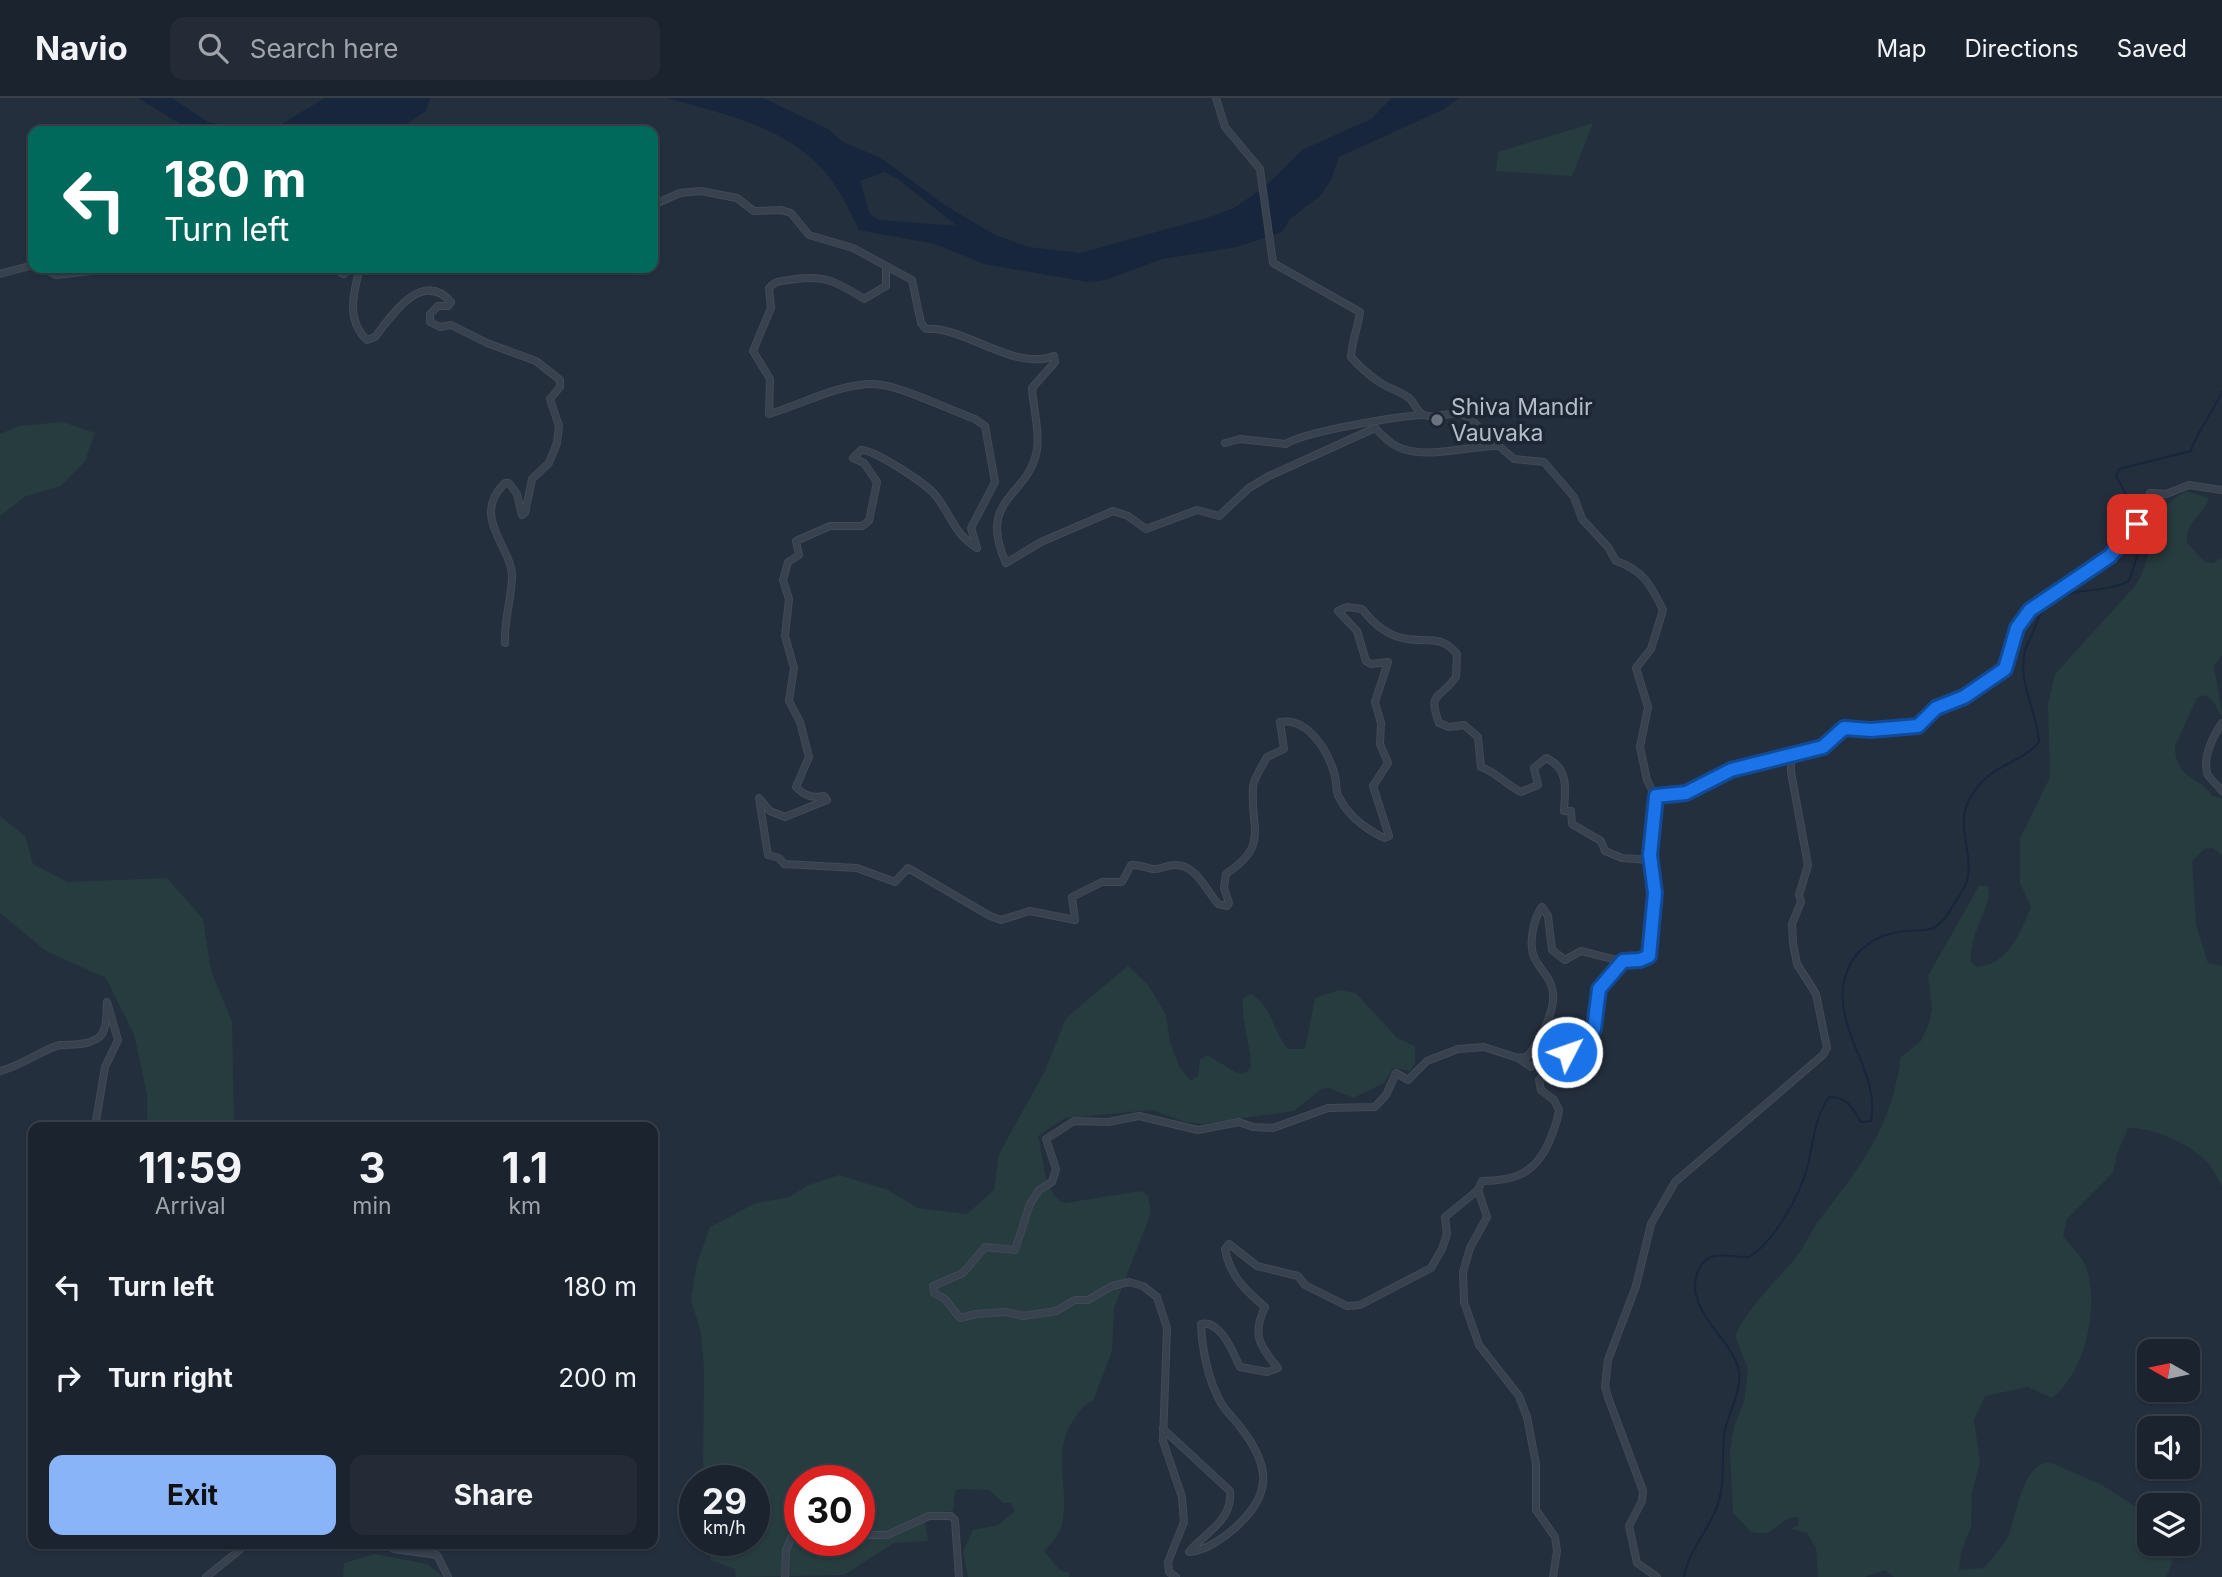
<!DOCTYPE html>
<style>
body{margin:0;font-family:Inter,sans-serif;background:#242b36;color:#f1f3f6;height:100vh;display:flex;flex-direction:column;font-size:26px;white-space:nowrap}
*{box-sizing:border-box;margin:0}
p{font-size:23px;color:#a0a4aa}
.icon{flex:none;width:38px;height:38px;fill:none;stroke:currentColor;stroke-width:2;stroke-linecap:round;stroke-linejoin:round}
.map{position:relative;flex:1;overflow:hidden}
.details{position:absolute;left:28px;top:1024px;width:630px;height:427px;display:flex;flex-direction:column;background:#1b232e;border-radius:14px;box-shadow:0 2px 5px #0004,0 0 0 2px #39404a}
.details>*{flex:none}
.guide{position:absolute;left:28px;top:28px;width:630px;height:147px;border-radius:14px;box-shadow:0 2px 5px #0004,0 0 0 2px #39404a;background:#00695c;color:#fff;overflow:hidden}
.needle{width:46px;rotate:279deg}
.fabs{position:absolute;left:2137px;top:1241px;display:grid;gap:14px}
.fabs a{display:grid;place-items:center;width:63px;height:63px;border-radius:14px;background:#1b232e;box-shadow:0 2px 5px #0004,0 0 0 2px #39404a;font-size:35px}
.speed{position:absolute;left:679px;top:1367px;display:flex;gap:14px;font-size:35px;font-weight:700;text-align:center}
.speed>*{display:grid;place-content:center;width:91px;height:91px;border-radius:50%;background:#1b232e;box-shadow:0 2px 5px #0004,0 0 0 2px #39404a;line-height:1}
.speed small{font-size:18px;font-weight:400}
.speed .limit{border:10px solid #d22;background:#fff;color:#111}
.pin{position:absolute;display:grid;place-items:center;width:60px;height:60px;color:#fff;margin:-30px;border-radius:14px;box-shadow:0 4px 10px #0006}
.me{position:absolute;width:77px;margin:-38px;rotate:49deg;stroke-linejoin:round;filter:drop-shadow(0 0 5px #0008)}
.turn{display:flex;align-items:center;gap:24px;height:147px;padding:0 21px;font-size:32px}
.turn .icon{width:91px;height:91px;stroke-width:2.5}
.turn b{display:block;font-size:49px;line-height:60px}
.eta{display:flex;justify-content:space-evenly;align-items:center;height:119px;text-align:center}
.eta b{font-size:42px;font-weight:700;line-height:49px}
.button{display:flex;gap:14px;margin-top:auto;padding:14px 21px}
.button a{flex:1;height:80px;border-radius:14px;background:#8ab4f8;color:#111;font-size:28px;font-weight:700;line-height:80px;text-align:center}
.button a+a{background:#242b36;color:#f1f3f6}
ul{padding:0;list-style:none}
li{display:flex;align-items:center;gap:21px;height:91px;padding:0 21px}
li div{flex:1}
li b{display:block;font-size:26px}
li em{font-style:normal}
header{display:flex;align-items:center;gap:42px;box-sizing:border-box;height:98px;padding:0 35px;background:#1b232e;border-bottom:2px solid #39404a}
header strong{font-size:33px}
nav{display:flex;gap:38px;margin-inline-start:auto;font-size:24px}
.search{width:490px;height:63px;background:#242b36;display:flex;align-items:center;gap:18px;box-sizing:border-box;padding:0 24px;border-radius:14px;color:#a0a4aa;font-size:26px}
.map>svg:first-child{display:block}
.green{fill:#263c3f;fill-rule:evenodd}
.water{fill:#17263c;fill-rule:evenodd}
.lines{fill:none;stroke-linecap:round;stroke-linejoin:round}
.stream{stroke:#17263c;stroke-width:2}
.street-casing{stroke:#414a57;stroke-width:8}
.street{stroke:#38414e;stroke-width:6}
.route-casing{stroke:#114b97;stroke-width:18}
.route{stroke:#1a73e8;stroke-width:12}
.worship-dot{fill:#6b7280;stroke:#1d2633;stroke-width:2.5}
.labels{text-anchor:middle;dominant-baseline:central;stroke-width:7;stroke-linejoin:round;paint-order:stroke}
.poi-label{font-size:23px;fill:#b4bcc9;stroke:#1d2633;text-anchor:start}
</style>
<header>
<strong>Navio</strong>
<div class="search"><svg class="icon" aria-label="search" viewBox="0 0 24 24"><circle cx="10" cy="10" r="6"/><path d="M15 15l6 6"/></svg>Search here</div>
<nav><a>Map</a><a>Directions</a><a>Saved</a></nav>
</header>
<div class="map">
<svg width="2222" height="1479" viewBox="0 0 2222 1479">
<rect width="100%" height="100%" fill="#242f3e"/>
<!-- green -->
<g class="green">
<polygon points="1593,25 1572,78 1496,73 1498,54"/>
<polygon points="63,324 95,335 85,363 61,388 26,398 0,418 0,336 19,328"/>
<path d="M 2187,393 L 2209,400 C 2203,418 2185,423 2187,445 L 2205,464 L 2213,465 L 2222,460 L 2222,557 L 2214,568 L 2222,615 L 2221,618 L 2213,603 L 2206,597 L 2197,600 L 2175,648 C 2175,683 2201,678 2212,698 L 2222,700 L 2222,757 L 2213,750 L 2204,751 L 2192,763 L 2196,827 L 2208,865 L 2222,868 L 2222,1088 C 2217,1080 2213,1070 2207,1064 C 2190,1046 2153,1029 2128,1030 L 2117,1056 L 2113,1075 L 2067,1121 L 2063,1138 C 2071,1148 2082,1158 2086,1169 C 2100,1209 2085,1275 2052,1300 L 2028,1289 L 1985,1298 L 1974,1322 L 1980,1364 L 1972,1394 L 1971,1429 L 1961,1454 L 1959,1472 L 1984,1470 C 1992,1460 2002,1450 2008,1438 C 2018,1415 2021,1368 2049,1364 L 2100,1386 L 2149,1417 L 2149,1446 L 2170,1446 C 2174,1458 2172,1468 2166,1479 L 1894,1479 L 1885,1472 L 1865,1479 L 1818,1479 L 1816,1450 L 1807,1435 L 1791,1431 L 1798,1427 L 1799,1419 L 1789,1420 L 1768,1435 L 1759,1435 L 1751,1434 L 1733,1415 L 1730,1354 L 1734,1328 L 1744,1304 L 1748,1271 L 1735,1238 C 1750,1206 1775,1185 1797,1158 C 1805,1148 1810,1135 1817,1125 C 1861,1067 1890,1034 1901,959 L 1921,943 L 1928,928 L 1932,911 L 1928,878 L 1979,788 L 1988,788 C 1993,810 1969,832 1971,864 L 1977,869 C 2009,866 2020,835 2031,809 L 2020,785 L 2020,741 L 2050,679 L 2048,607 L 2055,576 L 2135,488 C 2159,452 2143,414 2187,393 Z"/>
<polygon points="0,718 25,738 33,766 68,784 167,780 203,821 211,873 232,924 234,1029 147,1029 147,996 134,936 106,880 46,853 0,815"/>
<path d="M 1128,868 L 1148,887 L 1166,917 L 1170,944 L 1180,970 L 1191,983 L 1198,978 L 1200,962 L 1207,957 L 1239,976 L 1247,974 L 1251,968 C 1250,944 1241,923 1243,900 L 1251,896 C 1274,910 1271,931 1288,951 L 1305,951 L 1315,900 L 1339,892 L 1356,895 L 1397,940 L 1415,948 L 1415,966 L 1410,973 L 1393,970 L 1384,985 L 1353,1000 L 1329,990 L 1321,991 L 1294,1013 L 1202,1026 L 1185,1024 L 1152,1012 L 1065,1020 L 1038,1038 C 1044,1060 1043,1097 1065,1105 L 1141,1093 L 1148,1098 L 1151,1115 L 1114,1210 L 1112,1253 L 1093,1303 C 1083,1306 1080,1313 1074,1321 C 1051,1353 1070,1390 1062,1426 C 1059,1438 1052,1445 1044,1453 L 1060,1472 L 1069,1475 L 1069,1479 L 968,1479 L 963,1454 L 973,1432 L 998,1427 L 1015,1413 L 1011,1405 L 1003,1405 L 989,1392 L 959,1391 L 955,1393 L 953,1413 L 924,1416 L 928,1443 L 894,1445 L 844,1477 L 736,1479 L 735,1471 L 711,1462 L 705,1442 L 754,1442 L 754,1382 L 703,1382 L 704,1270 L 701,1235 L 691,1202 L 697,1165 L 710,1129 L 756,1105 L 790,1099 L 806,1088 L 839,1077 L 888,1092 L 918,1110 L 967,1116 L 994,1092 L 999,1056 L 1045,973 L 1066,920 ZM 800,1382 L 859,1382 L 859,1442 L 800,1442 Z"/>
<polygon points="375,1456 427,1466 443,1479 343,1479 344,1465"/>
</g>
<!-- water -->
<g class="water">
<polygon points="138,0 172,0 208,24 249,32 280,27 325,0 430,0 426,13 396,33 192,33"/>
<path d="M 666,0 L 763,0 L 828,31 L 843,44 L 881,60 L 945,107 L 995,137 L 1029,149 L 1080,155 L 1207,120 L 1236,109 L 1267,87 L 1302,52 L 1371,21 L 1392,0 L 1459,0 L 1444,11 L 1339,59 L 1331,82 L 1321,97 L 1290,121 L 1282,134 L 1237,149 L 1162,161 L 1106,182 L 1088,184 L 984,166 L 935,146 L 859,132 C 852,118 845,102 836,89 C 799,31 728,17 666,0 ZM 884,74 L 898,81 L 957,128 L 879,122 L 870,116 L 860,83 Z"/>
</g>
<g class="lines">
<!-- stream -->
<g class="stream">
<path d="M 2144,403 L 2126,396 L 2116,378 L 2119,371 L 2191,353 C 2196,334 2214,314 2222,293"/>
<path d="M 1684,1479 C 1688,1454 1707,1434 1716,1411 C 1727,1385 1720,1358 1725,1332 C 1729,1313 1744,1289 1738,1269 C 1729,1238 1683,1211 1698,1173 C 1708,1149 1730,1160 1749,1159 C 1775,1143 1800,1097 1808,1067 C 1813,1044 1815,1019 1829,999 C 1848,999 1852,1010 1861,1024 L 1871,1023 C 1880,975 1838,938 1843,890 C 1847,855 1874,835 1908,833 C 1918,832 1930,834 1938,827 C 1947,820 1951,811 1957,801 C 1960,796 1965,789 1967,783 C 1974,757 1956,729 1968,704 C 1988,664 2016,670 2039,644 C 2037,613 2017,584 2025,553 C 2027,546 2031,539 2034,532 C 2037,521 2044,507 2055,501 C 2078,489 2106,495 2129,483 L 2154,407 L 2149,405"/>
</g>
<!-- street casing -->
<g class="street-casing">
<g id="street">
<path d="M 1216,0 L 1225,29 L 1260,71 L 1273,165 L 1360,214 C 1358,230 1352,242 1351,259 C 1359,268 1369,277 1379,284 C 1388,290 1400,293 1409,300 C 1415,305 1415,311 1422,316 C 1434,322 1447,314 1460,316 C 1473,319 1486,334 1484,348"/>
<path d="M 653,107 L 680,95 L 701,93 L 737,100 L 754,113 L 781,112 L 791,115 L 809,137 L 853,150 L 912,182 L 921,225 L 926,231 C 965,228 1014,274 1054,258 L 1055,264 L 1032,290 C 1033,309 1040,333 1037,351 C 1030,399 976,399 1006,465 L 1041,444 L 1113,413 L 1128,418 L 1146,431 L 1197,412 L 1219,418 L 1249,390 L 1269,378 L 1375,330 C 1381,336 1388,344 1396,348 C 1425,363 1469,347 1499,348 L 1514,361 L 1544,364 L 1574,399 L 1582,421 L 1608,449 L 1616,463 C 1643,472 1651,487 1663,512 L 1651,551 L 1636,570 L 1648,609 L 1640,649 L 1647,682 L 1655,698"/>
<path d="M 886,169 L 886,188 L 864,201 C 836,183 823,176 789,182 C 780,183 775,183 769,190 L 771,210 L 753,253 L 770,281 L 769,316 C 803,306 838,286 873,286 C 898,286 949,312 975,321 L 985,328 L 995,384 L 971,430 L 977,450 C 955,437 951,417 936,398 C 927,386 875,352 861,352 L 853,360 L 864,365 L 877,384 L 869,423 L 862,428 L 830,428 L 796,443 L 799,457 L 788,464 L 783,482 L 789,501 L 785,538 L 794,570 L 789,603 L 800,624 L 809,659 L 796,689 C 805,698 812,700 824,698 L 827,702 L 785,719 L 770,713 L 759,700 L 768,757 L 779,760 L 784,766 L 857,770 L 895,784 L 908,770 L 990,818 L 1001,822 L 1030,813 L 1075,822 L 1072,799 L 1102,784 L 1122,784 L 1131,767 C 1139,766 1145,770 1153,771 C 1160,772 1167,767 1174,767 C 1196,766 1206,792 1218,806 L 1227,808 L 1229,805 L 1224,790 L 1226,776 C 1270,746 1250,732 1253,689 C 1254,679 1263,667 1267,659 L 1284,651 L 1280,624 C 1309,619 1329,655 1335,678 C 1337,685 1335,693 1339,699 C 1348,718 1366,731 1384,740 L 1389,738 L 1373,688 L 1388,665 L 1380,646 L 1381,625 L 1375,604 L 1388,564 L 1371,566 L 1366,563 L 1357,533 L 1338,513 L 1347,509 L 1362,511 C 1374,526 1387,538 1407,541 C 1429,544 1441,537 1457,556 L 1456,579 C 1440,602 1427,593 1439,625 L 1449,629 L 1464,627 L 1478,639 L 1481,669 C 1498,675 1506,687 1521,694 L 1538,687 L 1534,670 L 1546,660 C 1570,671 1565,692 1564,713 L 1571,713 L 1572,726 L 1601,743 L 1605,753 L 1622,760 L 1651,762"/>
<polyline points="41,170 56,177 118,170"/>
<polyline points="344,170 341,175 344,176 350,170"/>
<path d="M 360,170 C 353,195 346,222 367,242 L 375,239 C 392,217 422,171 451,204 L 448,208 L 438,208 L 430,216 L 430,224 L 440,229 L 451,227 L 487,245 L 536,263 L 560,282 L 560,289 L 550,301 L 559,328 L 557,345 L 549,365 L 532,381 L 525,415 L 522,417 L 517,396 L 509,385 L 505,385 C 469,419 514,451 512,480 C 511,503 504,522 505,545"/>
<polyline points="0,176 33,167"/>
<path d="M 1225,345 L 1240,341 L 1286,346 C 1303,334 1398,318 1423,317"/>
<path d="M 2222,625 C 2213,638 2203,658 2207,675 C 2209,681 2218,687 2222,693"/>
<polyline points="1518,960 1531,969 1558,947 1563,956 1584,943 1594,931 1599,891 1623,863"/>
<path d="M 0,973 C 22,968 45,950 60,947 C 73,946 86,948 98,940 C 108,933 106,915 107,904 L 118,942 L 105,969 L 95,1029"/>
<path d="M 1163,1331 L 1230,1393 C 1233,1422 1207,1433 1189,1454 C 1205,1453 1224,1440 1236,1429 C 1272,1396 1271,1369 1241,1330 C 1235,1321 1226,1314 1221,1305 C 1208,1282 1202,1251 1201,1226 C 1220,1221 1233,1254 1240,1269 L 1267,1274 L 1278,1270 C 1259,1248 1252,1236 1265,1209 C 1245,1192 1230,1178 1225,1151 L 1229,1146 L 1257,1168 L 1298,1178 L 1305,1187 L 1347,1208 L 1360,1207 L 1431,1170 L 1442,1151 L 1447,1136 L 1445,1119 L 1478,1092"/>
<polyline points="859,1437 887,1437 929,1418 951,1418 955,1422 959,1479"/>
<polyline points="384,1446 394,1451 437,1457 448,1479"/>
<polyline points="206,1479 247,1446"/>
<polyline points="785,1479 786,1452 800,1419"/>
<path d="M 1176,1479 L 1169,1474 L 1168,1464 L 1184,1424 L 1182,1399 L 1163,1343 L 1167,1230 L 1157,1199 L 1143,1188 L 1129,1184 L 1112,1188 L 1088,1202 L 1075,1202 L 1056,1213 L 1023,1218 L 1006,1214 L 976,1216 L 960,1220 L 945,1201 L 934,1195 L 933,1188 L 963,1175 L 985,1149 L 1015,1152 L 1030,1106 L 1039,1092 L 1052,1084 L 1056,1071 L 1046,1041 L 1074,1023 L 1108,1024 L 1139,1018 L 1198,1032 L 1239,1024 L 1253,1029 L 1273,1030 L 1328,1010 L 1375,1009 L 1386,997 L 1396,975 L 1408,982 L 1427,963 L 1458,951 L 1484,949 L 1518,960 L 1527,959 C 1539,945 1555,914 1553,895 C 1552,881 1541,873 1535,861 C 1528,848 1533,821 1542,809 L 1548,818 L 1552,852 L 1565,862 L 1581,853 C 1603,858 1628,869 1649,858 L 1655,795 L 1650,757 L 1655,698 L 1686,695 L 1731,672 L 1823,649 L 1844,630 L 1871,632 L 1918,628 L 1936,610 L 1964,599 L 2005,571 L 2017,530 L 2030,512 L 2110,458 L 2137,426 L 2150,395 L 2166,396 L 2189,387 L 2222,392"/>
<path d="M 1553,1479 L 1557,1453 L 1555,1439 L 1536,1412 L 1536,1366 L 1527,1319 L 1519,1298 L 1479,1247 L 1464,1204 L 1463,1174 L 1470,1150 L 1487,1119 L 1478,1092 L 1482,1083 C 1514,1083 1535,1076 1549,1044 C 1553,1034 1558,1023 1559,1012 L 1554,1002 L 1541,992 L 1539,982 L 1558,955 L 1562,956"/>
<polyline points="1657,1479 1637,1465 1629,1428 1642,1403 1643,1393 1609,1302 1605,1289 1608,1262 1636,1188 1651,1126 1675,1084 1823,957 1827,950 1816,896 1797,866 1793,845 1792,826 1801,804 1799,797 1808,767 1791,674 1791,658"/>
</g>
</g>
<!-- street -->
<use href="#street" class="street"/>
</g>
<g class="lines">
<!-- route casing -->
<g class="route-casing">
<polyline id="route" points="1567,954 1584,943 1594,931 1599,891 1623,863 1640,862 1649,858 1655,795 1650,757 1656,698 1686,695 1731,672 1823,649 1844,630 1871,632 1918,628 1936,610 1964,599 2005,571 2017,530 2030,512 2110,458 2137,426"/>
</g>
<!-- route -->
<use href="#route" class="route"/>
</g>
<!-- markers -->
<circle class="worship-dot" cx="1437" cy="322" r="7"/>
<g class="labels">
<!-- poi labels -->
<g class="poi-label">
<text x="1451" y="309">Shiva Mandir<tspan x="1451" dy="26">Vauvaka</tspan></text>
</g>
</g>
</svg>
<div class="fabs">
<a><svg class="needle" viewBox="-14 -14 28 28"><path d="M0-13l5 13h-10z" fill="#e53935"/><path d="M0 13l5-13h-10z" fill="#a0a4aa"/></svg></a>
<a><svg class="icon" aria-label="sound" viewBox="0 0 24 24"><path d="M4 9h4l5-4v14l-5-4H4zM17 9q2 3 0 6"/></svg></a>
<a><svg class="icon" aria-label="layers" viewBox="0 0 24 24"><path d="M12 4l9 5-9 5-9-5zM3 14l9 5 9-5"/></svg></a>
</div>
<div class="speed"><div>29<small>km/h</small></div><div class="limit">30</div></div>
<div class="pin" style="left:2137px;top:426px;background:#d93025"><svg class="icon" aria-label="arrive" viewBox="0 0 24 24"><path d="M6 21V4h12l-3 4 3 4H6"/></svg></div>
<svg class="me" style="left:1567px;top:954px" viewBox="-20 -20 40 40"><circle r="17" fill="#1a73e8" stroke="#fff" stroke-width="3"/><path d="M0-11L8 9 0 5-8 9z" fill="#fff"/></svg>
<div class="guide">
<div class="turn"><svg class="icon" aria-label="left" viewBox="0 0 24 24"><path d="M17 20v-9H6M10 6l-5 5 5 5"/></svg><div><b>180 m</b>Turn left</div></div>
</div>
<section class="details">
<div class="eta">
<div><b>11:59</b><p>Arrival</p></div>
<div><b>3</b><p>min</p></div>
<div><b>1.1</b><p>km</p></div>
</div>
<ul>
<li><svg class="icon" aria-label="left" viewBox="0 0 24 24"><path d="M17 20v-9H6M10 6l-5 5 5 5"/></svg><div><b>Turn left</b></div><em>180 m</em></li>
<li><svg class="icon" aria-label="right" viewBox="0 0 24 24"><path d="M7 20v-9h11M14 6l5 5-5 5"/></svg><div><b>Turn right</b></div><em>200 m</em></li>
</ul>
<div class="button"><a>Exit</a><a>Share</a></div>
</section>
</div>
